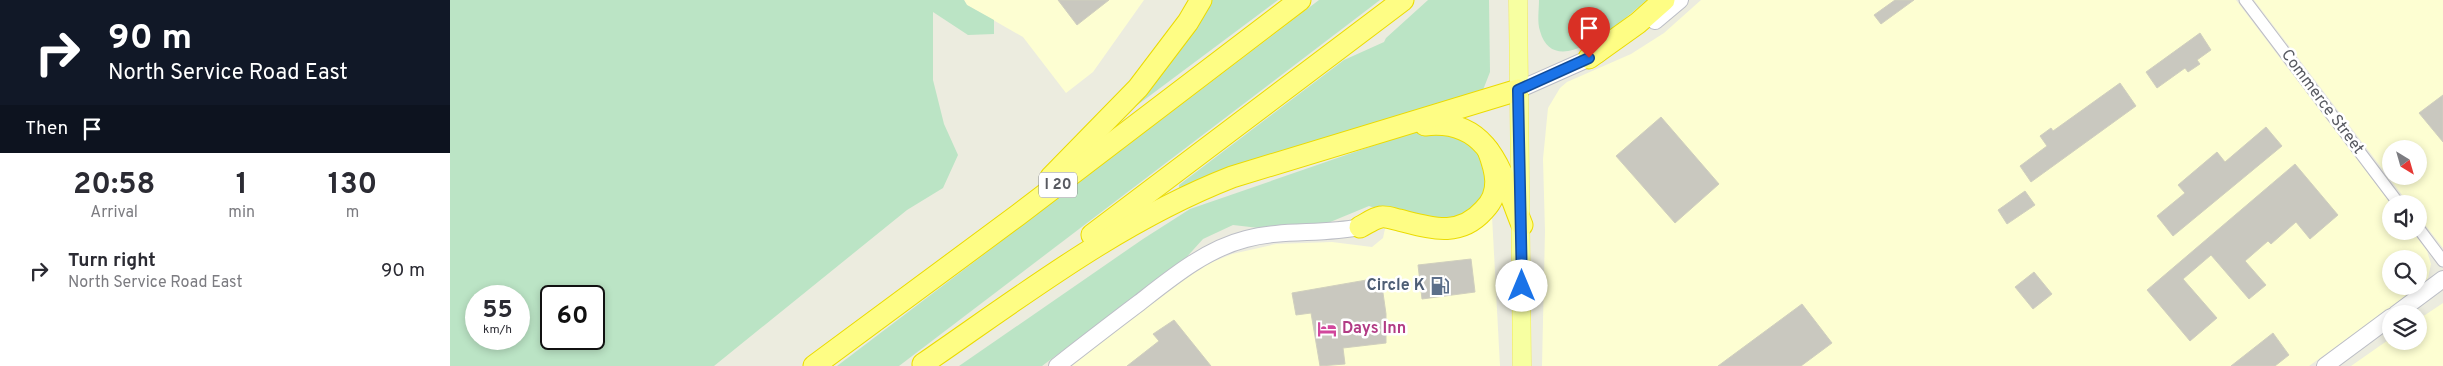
<!DOCTYPE html>
<style>
body{margin:0;font-family:Overpass,sans-serif;background:#f7f7f7;color:#2b2b33;height:100vh;display:flex;flex-direction:column;font-size:19px;white-space:nowrap}
*{box-sizing:border-box;margin:0}
p{font-size:16px;color:#7c7c81}
.icon{flex:none;width:28px;height:28px;fill:none;stroke:currentColor;stroke-width:2;stroke-linecap:round;stroke-linejoin:round}
.map{position:relative;flex:1;overflow:hidden}
.details{display:flex;flex-direction:column;background:#fff;width:450px}
.details>*{flex:none}
.banner{background:#111827;color:#fff;overflow:hidden}
.needle{width:32px;rotate:143deg}
.tools{position:absolute;left:1932px;top:140px;display:grid;gap:10px}
.tools a{display:grid;place-items:center;width:45px;height:45px;border-radius:50%;background:#fff;box-shadow:0 2px 8px #0003;font-size:25px}
.speed{position:absolute;left:15px;top:285px;display:flex;gap:10px;font-size:25px;font-weight:700;text-align:center}
.speed>*{display:grid;place-content:center;width:65px;height:65px;border-radius:50%;background:#fff;box-shadow:0 2px 8px #0003;line-height:1}
.speed small{font-size:12px;font-weight:400}
.speed .limit{border:2px solid #111;border-radius:8px;background:#fff;color:#111}
.pin{position:absolute;display:grid;place-items:center;width:42px;height:42px;color:#fff;margin:-51px -21px;border-radius:50% 50% 50% 0;rotate:-45deg;box-shadow:0 0 5px #0007}
.pin .icon{rotate:45deg}
.me{position:absolute;width:55px;margin:-28px;rotate:0deg;stroke-linejoin:round;filter:drop-shadow(0 0 4px #0008)}
.turn{display:flex;align-items:center;gap:18px;height:105px;padding:0 25px;font-size:22px}
.turn .icon{width:65px;height:65px;stroke-width:2.5}
.turn b{display:block;font-size:35px;line-height:42px}
.then{display:flex;align-items:center;height:48px;padding:0 25px;background:#0003;gap:10px;font-size:19px}
.eta{display:flex;justify-content:space-evenly;align-items:center;height:85px;text-align:center}
.eta b{font-size:30px;font-weight:700;line-height:35px}
ul{padding:0;list-style:none}
li{display:flex;align-items:center;gap:15px;height:65px;padding:0 25px}
li div{flex:1}
li b{display:block;font-size:19px}
li em{font-style:normal}
main{display:flex;flex:1;min-height:0}
.map>svg:first-child{display:block}
.commercial{fill:#fdfed2;fill-rule:evenodd}
.green{fill:#bbe4c5;fill-rule:evenodd}
.building{fill:#c9c8bf;stroke:#d0cfbe}
.lines{fill:none;stroke-linecap:round;stroke-linejoin:round}
.street-casing{stroke:#bcbdc4;stroke-width:13}
.secondary-casing{stroke:#bcbec6;stroke-width:18}
.primary-casing{stroke:#f2ed52;stroke-width:19}
.highway-casing{stroke:#ebdb00;stroke-width:23}
.street{stroke:#fff;stroke-width:11}
.secondary{stroke:#fff;stroke-width:16}
.primary{stroke:#f7ffa1;stroke-width:18}
.highway{stroke:#fefd84;stroke-width:21}
.route-casing{stroke:#114b97;stroke-width:12}
.route{stroke:#1a73e8;stroke-width:9}
.labels{text-anchor:middle;dominant-baseline:central;stroke-width:5;stroke-linejoin:round;paint-order:stroke}
.shield{fill:#fff;stroke:#8a8c90;stroke-width:1}
.shield-label{font-size:15px;font-weight:bold;fill:#585a61}
.street-label{font-size:16px;fill:#585a61;stroke:#fff}
.service-label{font-size:16px;font-weight:bold;fill:#4e5e75;stroke:#fff;text-anchor:end}
.hotel-label{font-size:16px;font-weight:bold;fill:#b23c85;stroke:#fff;text-anchor:start}
</style>
<main>
<section class="details">
<div class="banner">
<div class="turn"><svg class="icon" aria-label="right" viewBox="0 0 24 24"><path d="M7 20v-9h11M14 6l5 5-5 5"/></svg><div><b>90 m</b>North Service Road East</div></div>
<div class="then">Then<svg class="icon" aria-label="arrive" viewBox="0 0 24 24"><path d="M6 21V4h12l-3 4 3 4H6"/></svg></div>
</div>
<div class="eta">
<div><b>20:58</b><p>Arrival</p></div>
<div><b>1</b><p>min</p></div>
<div><b>130</b><p>m</p></div>
</div>
<ul>
<li><svg class="icon" aria-label="right" viewBox="0 0 24 24"><path d="M7 20v-9h11M14 6l5 5-5 5"/></svg><div><b>Turn right</b><p>North Service Road East</p></div><em>90 m</em></li>
</ul>
</section>
<div class="map">
<svg width="1993" height="366" viewBox="0 0 1993 366">
<rect width="100%" height="100%" fill="#ececdf"/>
<!-- commercial -->
<g class="commercial">
<polygon points="514,0 694,0 643,72 616,93 573,37 517,5"/>
<path d="M 1251,0 L 1786,0 L 1941,204 L 1941,231 L 1962,231 L 1977,251 L 1981,264 L 1978,278 L 1972,285 L 1859,366 L 1092,366 L 1095,231 L 1093,159 L 1098,108 L 1110,88 L 1117,82 L 1181,54 L 1214,33 ZM 1941,259 L 1969,259 L 1969,286 L 1941,286 Z"/>
<path d="M 1804,0 L 1993,0 L 1993,248 L 1969,217 L 1969,204 L 1959,204 ZM 1941,149 L 1969,149 L 1969,176 L 1941,176 Z"/>
<polygon points="1042,216 1050,366 618,366 732,279 755,265 782,254 826,244 882,242 922,247 933,238 936,224"/>
<polygon points="1993,303 1993,366 1901,366 1941,338 1941,341 1969,341 1969,319"/>
</g>
<!-- green -->
<g class="green">
<path d="M 0,0 L 514,0 L 517,5 L 544,20 L 544,34 L 518,35 L 483,12 L 483,80 L 494,124 L 508,155 L 493,188 L 457,210 L 264,366 L 0,366 ZM 26,296 L 69,296 L 69,339 L 26,339 ZM 101,296 L 144,296 L 144,339 L 101,339 Z"/>
<polygon points="761,0 828,0 686,106 686,105"/>
<polygon points="869,0 930,0 449,366 387,366"/>
<polygon points="978,0 1039,0 1040,72 1033,90 729,188 729,185 894,60 934,42 936,38"/>
<path d="M 1089,0 L 1197,0 C 1176,17 1105,85 1090,31 C 1087,22 1089,10 1089,0 Z"/>
<polygon points="1000,130 1028,150 1042,185 1013,222 936,212 919,206 873,225 809,228 783,225 753,239 734,260 592,366 509,366 693,239 740,209 954,135 953,131"/>
</g>
<!-- building -->
<g class="building">
<polygon points="608,0 659,0 627,25"/>
<polygon points="1445,0 1464,0 1431,24 1424,15"/>
<polygon points="1750,33 1761,50 1747,60 1750,64 1738,72 1735,68 1707,88 1696,72"/>
<polygon points="1670,83 1686,106 1581,182 1570,166 1597,146 1590,136 1601,128 1603,131"/>
<polygon points="1993,95 1993,142 1969,113"/>
<polygon points="1211,117 1269,184 1225,223 1166,156"/>
<polygon points="1816,127 1832,146 1723,236 1707,216 1735,193 1728,185 1767,152 1775,162"/>
<polygon points="1845,164 1888,215 1860,239 1846,222 1821,244 1818,241 1795,261 1816,285 1799,299 1761,255 1733,279 1767,318 1740,341 1697,290"/>
<polygon points="1575,191 1585,205 1557,224 1548,210"/>
<polygon points="1021,259 1025,292 972,299 968,265"/>
<polygon points="1584,272 1602,294 1583,309 1565,287"/>
<polygon points="928,278 931,279 936,314 936,343 893,348 895,364 870,366 861,313 846,315 842,293"/>
<polygon points="1352,304 1382,343 1351,366 1268,366"/>
<polygon points="724,320 761,366 677,366 709,341 703,334"/>
<polygon points="1823,333 1839,355 1825,366 1781,366"/>
</g>
<g class="lines">
<!-- street casing -->
<g class="street-casing">
<g id="street">
<polyline points="1795,0 1949,204"/>
<polyline points="1969,229 1993,261"/>
</g>
</g>
<!-- secondary casing -->
<g class="secondary-casing">
<g id="secondary">
<polyline points="1205,21 1230,0"/>
<polyline points="1068,90 1149,54"/>
<polyline points="1946,314 1993,279"/>
<path d="M 607,366 C 634,345 661,324 689,303 C 721,278 756,249 796,239 C 833,229 872,235 910,227"/>
<polyline points="1875,366 1941,317"/>
</g>
</g>
<!-- primary casing -->
<g class="primary-casing">
<polyline id="primary" points="1068,0 1072,366"/>
</g>
<!-- highway casing -->
<g class="highway-casing">
<g id="highway">
<polyline points="1139,58 1188,23 1214,0"/>
<path d="M 975,125 C 1041,117 1052,176 1072,225"/>
<polyline points="601,177 688,88 738,22 751,0"/>
<path d="M 910,227 C 916,224 924,218 931,217 C 936,216 944,219 949,220 C 981,228 1009,238 1034,210 C 1052,192 1046,171 1038,150"/>
<polyline points="642,235 953,0"/>
<path d="M 473,364 C 572,296 669,221 782,177 L 1068,90"/>
<polyline points="364,366 568,215 850,0"/>
</g>
</g>
<!-- street -->
<use href="#street" class="street"/>
<!-- secondary -->
<use href="#secondary" class="secondary"/>
<!-- primary -->
<use href="#primary" class="primary"/>
<!-- highway -->
<use href="#highway" class="highway"/>
</g>
<g class="lines">
<!-- route casing -->
<g class="route-casing">
<polyline id="route" points="1072,286 1068,90 1139,58"/>
</g>
<!-- route -->
<use href="#route" class="route"/>
</g>
<!-- icons -->
<defs>
<g id="fuel-bare" transform="scale(1.5)"><path d="M-5.5-6h7V0h2V4h1.3V-2.5L3-4.5l.8-.8L6-3V5H2.5V1h-1V6h-7ZM-4.2-4.7v3.2H.2V-4.7Z" fill="#5c6f8a" stroke="#fff" stroke-width="2.5" paint-order="stroke"/></g>
<g id="hotel-bare" transform="scale(1.5)"><path d="M-6-4.5h1.5V1H6V5H4.5V3h-9V5H-6ZM-4 0a1.8 1.8 0 1 1 3.6 0ZM.5 0V-2.5h3Q6-2.5 6 0Z" fill="#d1479c" stroke="#fff" stroke-width="2.5" paint-order="stroke"/></g>
</defs>
<g fill-rule="evenodd">
<use href="#fuel-bare" x="990" y="286"/>
<use href="#hotel-bare" x="877" y="329"/>
</g>
<g class="labels">
<!-- shield labels -->
<rect class="shield" x="589" y="172.5" width="38" height="25" rx="4"/>
<g class="shield-label">
<text x="608" y="185">I 20</text>
</g>
<!-- street labels -->
<g class="street-label">
<text transform="translate(1872 102) rotate(53)">Commerce Street</text>
</g>
<!-- service labels -->
<g class="service-label">
<text x="975" y="286">Circle K</text>
</g>
<!-- hotel labels -->
<g class="hotel-label">
<text x="892" y="329">Days Inn</text>
</g>
</g>
</svg>
<div class="tools">
<a><svg class="needle" viewBox="-14 -14 28 28"><path d="M0-13l5 13h-10z" fill="#e53935"/><path d="M0 13l5-13h-10z" fill="#7c7c81"/></svg></a>
<a><svg class="icon" aria-label="sound" viewBox="0 0 24 24"><path d="M4 9h4l5-4v14l-5-4H4zM17 9q2 3 0 6"/></svg></a>
<a><svg class="icon" aria-label="search" viewBox="0 0 24 24"><circle cx="10" cy="10" r="6"/><path d="M15 15l6 6"/></svg></a>
<a><svg class="icon" aria-label="layers" viewBox="0 0 24 24"><path d="M12 4l9 5-9 5-9-5zM3 14l9 5 9-5"/></svg></a>
</div>
<div class="speed"><div>55<small>km/h</small></div><div class="limit">60</div></div>
<div class="pin" style="left:1139px;top:58px;background:#d93025"><svg class="icon" aria-label="arrive" viewBox="0 0 24 24"><path d="M6 21V4h12l-3 4 3 4H6"/></svg></div>
<svg class="me" style="left:1072px;top:286px" viewBox="-20 -20 40 40"><circle r="19" fill="#fff"/><path d="M0-13L10 11 0 6-10 11z" fill="#1a73e8"/></svg>
</div>
</main>
